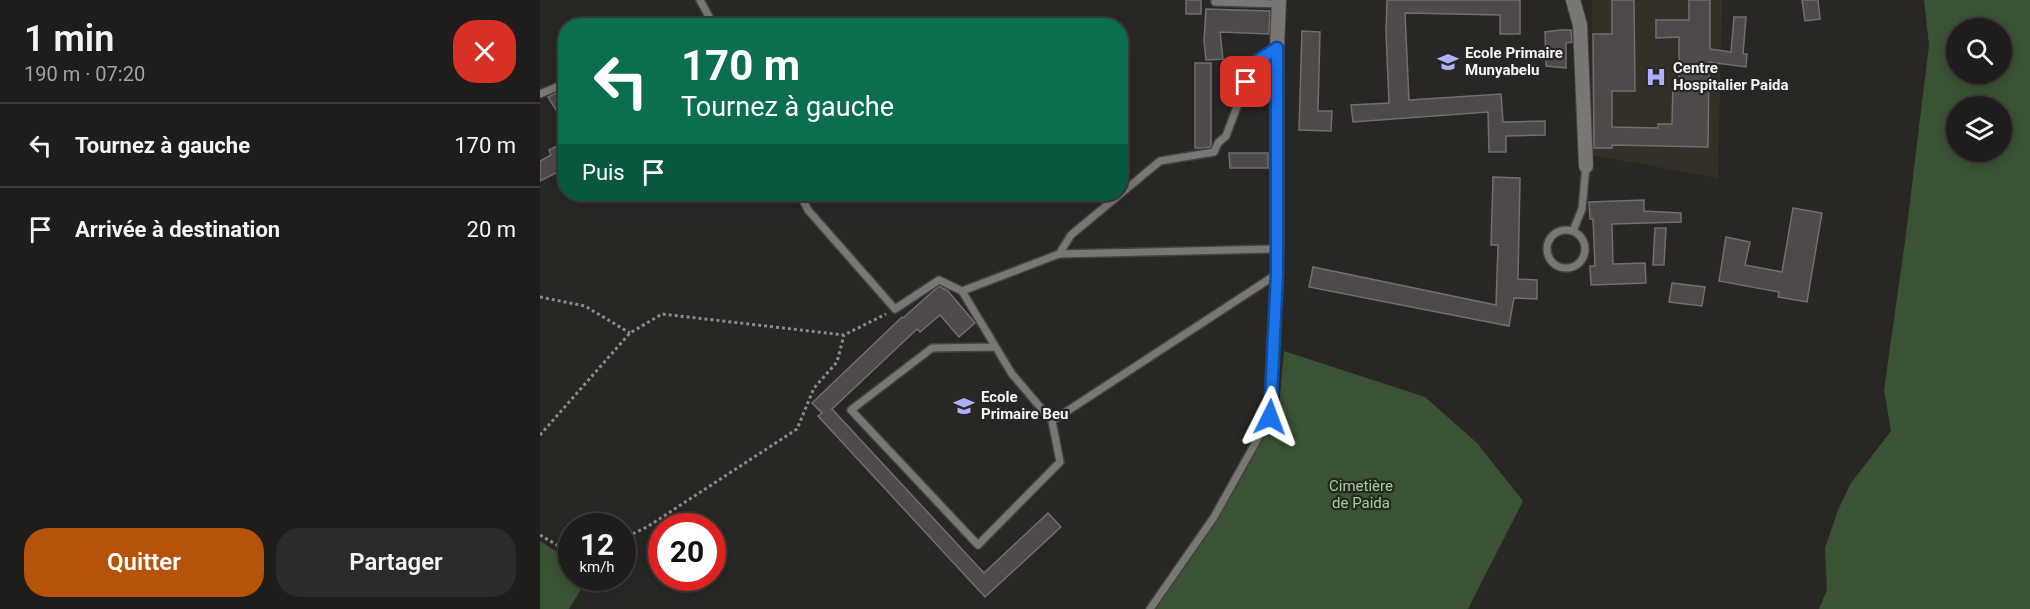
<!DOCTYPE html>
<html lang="fr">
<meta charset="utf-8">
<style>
body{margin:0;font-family:Roboto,sans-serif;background:#2b2a28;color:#f1f3f6;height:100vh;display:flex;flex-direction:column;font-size:22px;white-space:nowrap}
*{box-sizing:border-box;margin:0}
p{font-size:20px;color:#a1a2a3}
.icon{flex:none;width:33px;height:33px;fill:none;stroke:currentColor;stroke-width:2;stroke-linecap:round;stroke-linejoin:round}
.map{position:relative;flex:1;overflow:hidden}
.panel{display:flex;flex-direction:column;background:#1e1d1b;width:540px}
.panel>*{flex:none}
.hud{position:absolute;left:18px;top:18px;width:570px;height:183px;border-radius:24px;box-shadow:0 3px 15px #0003,0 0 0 2px #3c3b3a;background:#0b6e4f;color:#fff;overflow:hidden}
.buttons{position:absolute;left:1406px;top:18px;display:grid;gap:12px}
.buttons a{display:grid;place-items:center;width:66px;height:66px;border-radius:50%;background:#1e1d1b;box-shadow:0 3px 15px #0003,0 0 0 2px #3c3b3a;font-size:30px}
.speed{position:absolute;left:18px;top:513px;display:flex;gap:12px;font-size:30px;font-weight:700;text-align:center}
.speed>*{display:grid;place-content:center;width:78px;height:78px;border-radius:50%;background:#1e1d1b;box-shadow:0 3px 15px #0003,0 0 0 2px #3c3b3a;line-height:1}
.speed small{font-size:15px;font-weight:400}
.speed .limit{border:9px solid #d22;background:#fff;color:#111}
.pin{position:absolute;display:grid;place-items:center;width:51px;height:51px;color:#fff;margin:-26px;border-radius:12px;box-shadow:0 3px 9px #0006}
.me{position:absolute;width:66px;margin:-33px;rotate:3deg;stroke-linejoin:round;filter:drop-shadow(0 0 4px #0008)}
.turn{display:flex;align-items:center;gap:21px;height:126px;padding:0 24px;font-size:27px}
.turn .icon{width:78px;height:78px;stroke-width:2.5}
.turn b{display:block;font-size:42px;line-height:51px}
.then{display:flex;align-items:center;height:57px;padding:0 24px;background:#0003;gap:12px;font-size:22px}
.round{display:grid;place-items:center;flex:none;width:63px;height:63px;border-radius:24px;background:#2b2a28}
.head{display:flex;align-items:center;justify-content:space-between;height:102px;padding:0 24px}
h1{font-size:36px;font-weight:600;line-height:45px}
.cta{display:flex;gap:12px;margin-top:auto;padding:12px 24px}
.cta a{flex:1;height:69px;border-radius:24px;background:#b45309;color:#fff;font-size:24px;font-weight:600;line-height:69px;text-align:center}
.cta a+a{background:#2b2a28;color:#f1f3f6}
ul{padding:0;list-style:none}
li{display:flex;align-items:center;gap:18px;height:84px;padding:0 24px;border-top:2px solid #3c3b3a}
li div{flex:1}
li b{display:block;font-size:22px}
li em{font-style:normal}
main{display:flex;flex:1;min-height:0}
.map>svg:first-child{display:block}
.built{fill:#333028}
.green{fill:#3a5334;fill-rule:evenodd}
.building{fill:#4e4a49;stroke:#726e6d;stroke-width:1.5}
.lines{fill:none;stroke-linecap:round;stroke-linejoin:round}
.lane-casing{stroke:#43423f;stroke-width:10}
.street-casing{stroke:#43423f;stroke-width:16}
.path{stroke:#8c8b89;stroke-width:3;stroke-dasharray:3 3;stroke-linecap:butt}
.lane{stroke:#787773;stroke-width:7}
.street{stroke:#787773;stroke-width:14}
.route-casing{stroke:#114b97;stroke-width:15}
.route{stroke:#1a73e8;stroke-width:10}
.labels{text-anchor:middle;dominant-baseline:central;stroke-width:4.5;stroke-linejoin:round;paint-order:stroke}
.poi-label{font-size:15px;font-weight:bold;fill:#f5f4f2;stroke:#282724;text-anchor:start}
.park-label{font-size:15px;fill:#9fd094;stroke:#282724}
</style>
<main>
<section class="panel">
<div class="head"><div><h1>1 min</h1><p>190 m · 07:20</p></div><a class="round" style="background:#d93025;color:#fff"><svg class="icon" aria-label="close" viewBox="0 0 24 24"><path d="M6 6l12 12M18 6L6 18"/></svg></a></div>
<ul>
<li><svg class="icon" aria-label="left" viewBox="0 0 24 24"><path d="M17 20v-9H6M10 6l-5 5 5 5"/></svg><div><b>Tournez à gauche</b></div><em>170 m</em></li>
<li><svg class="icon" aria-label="arrive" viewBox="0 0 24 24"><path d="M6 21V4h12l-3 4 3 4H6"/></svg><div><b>Arrivée à destination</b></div><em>20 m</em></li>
</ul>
<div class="cta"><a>Quitter</a><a>Partager</a></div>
</section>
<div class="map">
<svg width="1490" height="609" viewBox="0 0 1490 609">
<rect width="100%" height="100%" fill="#282724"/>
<!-- built -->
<polygon class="built" points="1052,0 1182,0 1178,178 1051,155"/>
<!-- green -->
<g class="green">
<path d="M 1384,0 L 1490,0 L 1490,609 L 1279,609 L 1287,590 L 1285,548 L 1298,510 L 1311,483 L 1351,431 L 1344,390 L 1366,234 L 1389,45 ZM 1416,28 L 1461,28 L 1461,74 L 1416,74 ZM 1461,106 L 1461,152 L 1416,152 L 1416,106 Z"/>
<polygon points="744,351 885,397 937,443 983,501 928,609 616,609 706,470 739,406"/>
<polygon points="0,541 31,561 32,578 48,578 29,609 0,609"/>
</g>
<!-- building -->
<g class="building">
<rect x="646" y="0" width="15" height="14"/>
<polygon points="847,0 980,0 980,34 960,34 960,15 865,13 869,100 961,94 963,122 1005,121 1005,135 966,136 966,152 949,152 948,112 813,122 811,105 849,103 846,32"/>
<polygon points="1072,0 1094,0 1095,91 1072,91 1072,127 1118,128 1118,124 1132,124 1133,84 1139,84 1139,37 1116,38 1116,20 1149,20 1149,0 1170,0 1170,49 1191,52 1194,17 1206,17 1203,54 1207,54 1206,67 1169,62 1168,147 1072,145 1072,148 1054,148 1053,34 1072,34"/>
<polygon points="1262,0 1278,0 1280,19 1265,21"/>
<polygon points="666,9 730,11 729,34 680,32 683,59 666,60 664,41"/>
<polygon points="1020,30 1031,30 1032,42 1026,43 1026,68 1006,66 1005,32"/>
<polygon points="762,31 780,32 778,111 792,111 791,131 759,130"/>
<polygon points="655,63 671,63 671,145 670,147 664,148 655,148"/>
<polygon points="21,91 26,100 26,105 16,110 8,97"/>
<polygon points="26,142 26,168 0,181 0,161 11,155 9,150"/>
<polygon points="689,153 728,153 728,168 690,168"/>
<polygon points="953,177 980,178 978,279 997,280 997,299 974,298 969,326 769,287 773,267 956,305 958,245 951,245"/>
<polygon points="1104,200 1104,211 1141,213 1141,222 1072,224 1073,264 1105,263 1106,283 1051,285 1050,266 1055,266 1053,219 1050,219 1049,202"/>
<polygon points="1253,208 1282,213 1267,302 1238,297 1239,292 1179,281 1186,237 1210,242 1205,265 1242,272"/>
<polygon points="1115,228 1126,228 1124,265 1113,265"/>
<polygon points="1132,283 1165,287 1162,306 1129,302"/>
<polygon points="399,286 408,291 435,323 419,337 400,315 380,332 377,329 292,409 444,573 508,513 521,527 445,597 278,416 282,413 272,403 362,317 363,318"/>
</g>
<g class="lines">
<!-- lane casing -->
<g class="lane-casing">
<g id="lane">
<polyline points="160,0 174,26"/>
<polyline points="675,0 675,2 739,4"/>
<polyline points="0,94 26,83"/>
<polyline points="260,194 268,210 355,309 399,280 422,291 519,254 737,249 730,417 674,517 610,609"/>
<circle cx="1026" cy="249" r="19"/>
<polyline points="1033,231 1042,209 1046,166"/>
<polyline points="519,254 531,235 620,161 674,152 678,143 686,136 713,64 737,48"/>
<polyline points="422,291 472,374 512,421 520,462 438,545 311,410 392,348 455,347"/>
<polyline points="512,421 737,274"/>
</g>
</g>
<!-- street casing -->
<g class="street-casing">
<g id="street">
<polyline points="1033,0 1040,25 1046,166"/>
<polyline points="737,249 737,48 739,0"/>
</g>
</g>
<!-- path -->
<g class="path">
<polyline points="0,297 45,306 90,333"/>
<polyline points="0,435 90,333 122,314 304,335 346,314"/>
<polyline points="0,535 32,554"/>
<polyline points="82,539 107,527 257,429 274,388 297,362 304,335"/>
</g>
<!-- lane -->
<use href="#lane" class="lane"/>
<!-- street -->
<use href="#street" class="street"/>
</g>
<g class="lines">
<!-- route casing -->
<g class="route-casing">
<polyline id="route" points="706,82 713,64 737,48 737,274 730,417"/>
</g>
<!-- route -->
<use href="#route" class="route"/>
</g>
<!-- icons -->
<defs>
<g id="school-bare" transform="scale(1.62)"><path d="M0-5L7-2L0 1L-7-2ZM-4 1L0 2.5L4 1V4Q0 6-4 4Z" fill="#aeaefb" stroke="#282724" stroke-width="2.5" paint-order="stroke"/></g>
<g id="hospital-bare" transform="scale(1.62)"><path d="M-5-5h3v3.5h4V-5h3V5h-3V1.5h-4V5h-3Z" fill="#aeaefb" stroke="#282724" stroke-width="2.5" paint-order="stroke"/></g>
</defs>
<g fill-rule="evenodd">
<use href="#school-bare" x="908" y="62"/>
<use href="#hospital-bare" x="1116" y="77"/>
<use href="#school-bare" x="424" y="406"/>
</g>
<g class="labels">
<!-- poi labels -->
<g class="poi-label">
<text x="925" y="53">Ecole Primaire<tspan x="925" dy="17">Munyabelu</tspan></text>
<text x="1133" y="68">Centre<tspan x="1133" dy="17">Hospitalier Paida</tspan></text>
<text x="441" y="397">Ecole<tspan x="441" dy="17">Primaire Beu</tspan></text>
</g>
<!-- park labels -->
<g class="park-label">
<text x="821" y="486">Cimetière<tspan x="821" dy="17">de Paida</tspan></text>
</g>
</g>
</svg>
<div class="buttons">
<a><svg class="icon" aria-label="search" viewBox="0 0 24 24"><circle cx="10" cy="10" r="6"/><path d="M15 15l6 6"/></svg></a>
<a><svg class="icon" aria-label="layers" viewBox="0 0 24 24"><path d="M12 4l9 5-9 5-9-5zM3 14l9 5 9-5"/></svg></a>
</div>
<div class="speed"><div>12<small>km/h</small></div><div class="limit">20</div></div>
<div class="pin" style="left:706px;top:82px;background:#d93025"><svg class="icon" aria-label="arrive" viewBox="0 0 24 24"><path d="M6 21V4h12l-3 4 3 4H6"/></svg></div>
<svg class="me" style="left:730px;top:417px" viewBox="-20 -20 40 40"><path d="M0-17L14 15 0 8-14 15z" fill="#1a73e8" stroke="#fff" stroke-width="4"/></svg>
<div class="hud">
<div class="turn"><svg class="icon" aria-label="left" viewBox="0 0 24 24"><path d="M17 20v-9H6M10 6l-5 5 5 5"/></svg><div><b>170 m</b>Tournez à gauche</div></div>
<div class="then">Puis<svg class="icon" aria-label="arrive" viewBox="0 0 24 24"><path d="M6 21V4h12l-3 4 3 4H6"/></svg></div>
</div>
</div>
</main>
